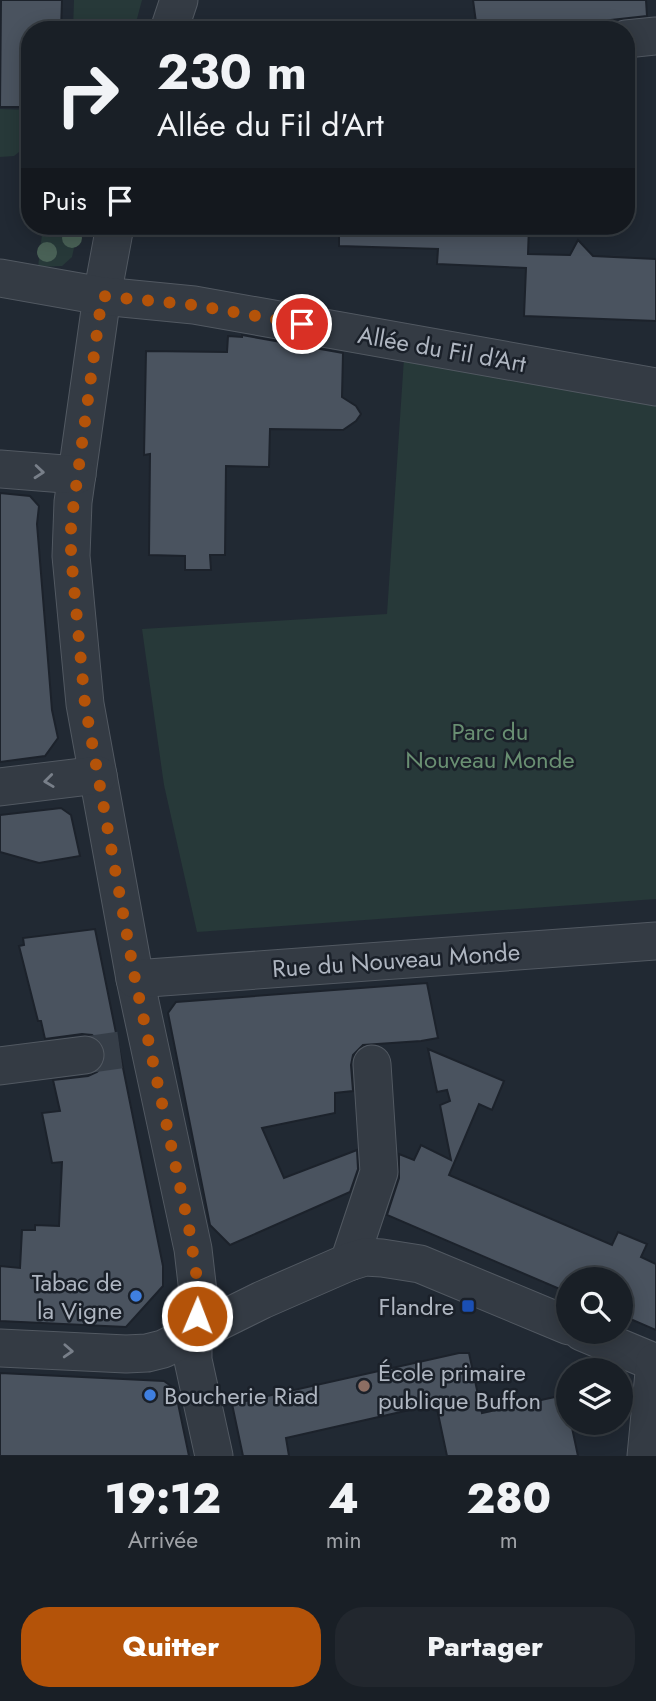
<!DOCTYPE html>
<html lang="fr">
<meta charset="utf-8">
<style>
body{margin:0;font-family:Jost,sans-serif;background:#22272e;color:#f1f3f6;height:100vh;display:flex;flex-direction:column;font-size:26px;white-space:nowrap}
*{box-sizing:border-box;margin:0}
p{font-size:23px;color:#9fa2a7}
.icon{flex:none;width:38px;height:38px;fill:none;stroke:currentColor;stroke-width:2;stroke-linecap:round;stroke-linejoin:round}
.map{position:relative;height:1456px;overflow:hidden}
.drawer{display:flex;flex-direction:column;background:#191f26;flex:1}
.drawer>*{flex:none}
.guide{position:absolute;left:21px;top:21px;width:614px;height:214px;border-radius:28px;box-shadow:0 4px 18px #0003,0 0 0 2px #373d43;background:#191f26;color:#f1f3f6;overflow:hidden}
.fabs{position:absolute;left:556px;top:1267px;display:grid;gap:14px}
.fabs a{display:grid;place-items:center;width:77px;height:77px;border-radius:50%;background:#191f26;box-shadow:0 4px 18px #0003,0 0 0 2px #373d43;font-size:35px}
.pin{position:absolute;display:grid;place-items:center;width:60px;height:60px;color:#fff;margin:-30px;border:4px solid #fff;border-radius:50%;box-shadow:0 2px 7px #0007}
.me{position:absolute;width:77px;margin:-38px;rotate:1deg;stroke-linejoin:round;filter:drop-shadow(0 0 5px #0008)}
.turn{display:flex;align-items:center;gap:24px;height:147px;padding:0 21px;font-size:32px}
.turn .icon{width:91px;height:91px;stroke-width:2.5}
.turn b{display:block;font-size:49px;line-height:60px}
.then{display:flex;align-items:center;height:66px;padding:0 21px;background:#0003;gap:14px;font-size:26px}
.eta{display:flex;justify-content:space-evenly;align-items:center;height:119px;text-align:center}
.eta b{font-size:42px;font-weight:800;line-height:49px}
.action{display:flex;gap:14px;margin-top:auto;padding:14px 21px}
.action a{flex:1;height:80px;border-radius:28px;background:#b45309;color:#fff;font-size:28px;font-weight:800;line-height:80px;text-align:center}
.action a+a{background:#22272e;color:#f1f3f6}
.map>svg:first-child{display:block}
.green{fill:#273939}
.building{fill:#4a535f;stroke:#1c222b;stroke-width:2}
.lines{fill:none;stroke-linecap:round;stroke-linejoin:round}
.minor-tunnel{stroke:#363e48;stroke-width:37;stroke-dasharray:37 18;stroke-linecap:butt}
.minor-casing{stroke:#525962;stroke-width:39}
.minor{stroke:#343b44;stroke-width:37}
.tree{fill:#496156}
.oneway{stroke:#787f89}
.route{stroke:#b45309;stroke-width:12;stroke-dasharray:0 21.6}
.shop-dot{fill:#3f7fe0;stroke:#1a2029;stroke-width:2.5}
.transit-dot{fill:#1a4fb4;stroke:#1a2029;stroke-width:2.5}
.education-dot{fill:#8d6e63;stroke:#1a2029;stroke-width:2.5}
.labels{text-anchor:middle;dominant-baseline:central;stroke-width:5;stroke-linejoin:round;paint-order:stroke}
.street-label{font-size:24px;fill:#afb6c1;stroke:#1a2029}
.park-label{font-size:24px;fill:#698f72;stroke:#1a2029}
.poi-label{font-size:24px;fill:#afb6c1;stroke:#1a2029;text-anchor:end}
</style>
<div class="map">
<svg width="656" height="1456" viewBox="0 0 656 1456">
<rect width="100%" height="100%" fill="#212933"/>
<!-- green -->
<g class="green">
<polygon points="74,0 142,0 134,30 73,30"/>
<polygon points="0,109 30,110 30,143 14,156 0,157"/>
<polygon points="43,226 79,226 72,257 62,266 38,267"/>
<polygon points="404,358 656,403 656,899 197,932 164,785 142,629 387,614"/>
</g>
<!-- building -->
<g class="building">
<polygon points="1,0 62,0 61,30 30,30 30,107 0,107"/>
<polygon points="473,0 646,0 647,16 520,30 477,30"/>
<polygon points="339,226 529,226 528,254 570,255 578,240 593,256 656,259 656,321 524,316 526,268 437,264 438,249 339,246"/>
<polygon points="242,335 343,353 342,397 356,406 361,414 356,421 343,430 270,429 269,467 226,466 225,555 210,555 211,570 185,570 185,556 149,555 150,454 144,455 146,351 227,352 228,336 242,337"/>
<polygon points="0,493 30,496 39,506 37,524 46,635 52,710 58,738 45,756 0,762"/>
<polygon points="61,808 71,815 80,856 39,863 0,852 0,815"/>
<polygon points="95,929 163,1266 163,1286 126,1327 0,1321 0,1266 20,1268 22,1230 35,1230 35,1225 59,1226 62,1162 52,1163 42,1113 60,1111 53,1080 88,1076 97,1072 104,1064 106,1053 102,1043 92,1035 82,1034 45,1039 41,1021 38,1021 19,946 24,945 23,938"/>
<polygon points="427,983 438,1038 421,1041 363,1045 353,1055 351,1065 353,1091 335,1093 335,1113 262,1128 284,1178 357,1150 358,1169 350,1192 230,1245 210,1225 168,1013 176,1002"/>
<polygon points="428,1049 504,1081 492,1110 479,1104 449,1175 612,1245 618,1232 647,1244 641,1257 656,1264 656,1330 621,1315 621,1279 569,1279 569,1293 387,1215 399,1178 399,1154 414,1160 421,1145 451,1160 440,1105 450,1101 447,1090 437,1092"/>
<polygon points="459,1353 469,1353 482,1413 564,1395 569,1423 571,1423 578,1456 447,1456 436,1404 286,1438 289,1456 243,1456 232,1404"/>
<polygon points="0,1373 164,1381 175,1389 189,1456 0,1456"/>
</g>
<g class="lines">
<!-- minor-tunnel -->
<polyline class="minor-tunnel" points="85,1055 120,1050"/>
<!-- minor casing -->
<g class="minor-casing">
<g id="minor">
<polyline points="169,30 179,0"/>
<polyline points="626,39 656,36"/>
<polyline points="115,226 102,296 73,502 71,556 85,704 135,979 193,1249 199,1301 193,1335 193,1360 214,1456"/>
<polyline points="0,278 102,296 194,305 656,387"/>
<polyline points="0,469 77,475"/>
<polyline points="0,787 98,775"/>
<polyline points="135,979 656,941"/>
<polyline points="0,1066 85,1055"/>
<polyline points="349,1262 379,1172 372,1064"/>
<polyline points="582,1332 656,1363"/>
<polyline points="0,1348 126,1354 147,1353 163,1349 262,1300 349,1262 365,1257 382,1258 420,1264 569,1326"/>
<polyline points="646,1456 655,1362"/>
</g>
</g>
<!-- minor -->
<use href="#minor" class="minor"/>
</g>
<!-- trees -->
<g class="tree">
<circle cx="72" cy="238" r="10"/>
<circle cx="47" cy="252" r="10"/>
</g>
<!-- one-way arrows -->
<defs><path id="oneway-chevron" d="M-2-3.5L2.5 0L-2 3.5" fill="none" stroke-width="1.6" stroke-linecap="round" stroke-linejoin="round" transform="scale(1.75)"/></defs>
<g class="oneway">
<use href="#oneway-chevron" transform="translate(39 472) rotate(5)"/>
<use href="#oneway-chevron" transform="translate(49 781) rotate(173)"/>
<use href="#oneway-chevron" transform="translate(68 1351) rotate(3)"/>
</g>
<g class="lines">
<!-- route -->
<polyline class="route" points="197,1316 198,1285 189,1228 135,979 85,704 71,555 71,524 102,296 194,305 302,324"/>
</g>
<!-- markers -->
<g class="shop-dot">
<circle cx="136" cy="1296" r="7"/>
<circle cx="150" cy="1395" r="7"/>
</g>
<rect class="transit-dot" x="461" y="1299" width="14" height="14" rx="3.5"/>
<circle class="education-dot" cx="364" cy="1386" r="7"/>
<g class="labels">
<!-- street labels -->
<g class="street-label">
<text transform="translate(442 349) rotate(10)">Allée du Fil d'Art</text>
<text transform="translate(396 960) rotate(-4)">Rue du Nouveau Monde</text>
</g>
<!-- park labels -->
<g class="park-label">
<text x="490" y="731">Parc du<tspan x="490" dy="28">Nouveau Monde</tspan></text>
</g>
<!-- poi labels -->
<g class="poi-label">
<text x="122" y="1282">Tabac de<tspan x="122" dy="28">la Vigne</tspan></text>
<text x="454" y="1306">Flandre</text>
<text x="378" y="1372" text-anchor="start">École primaire<tspan x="378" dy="28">publique Buffon</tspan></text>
<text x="164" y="1395" text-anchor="start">Boucherie Riad</text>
</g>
</g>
</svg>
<div class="fabs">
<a><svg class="icon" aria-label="search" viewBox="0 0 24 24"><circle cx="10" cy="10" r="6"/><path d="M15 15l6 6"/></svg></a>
<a><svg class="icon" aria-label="layers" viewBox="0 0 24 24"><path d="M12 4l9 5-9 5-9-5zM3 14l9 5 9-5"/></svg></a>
</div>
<div class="pin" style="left:302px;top:324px;background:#d93025"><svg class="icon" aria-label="arrive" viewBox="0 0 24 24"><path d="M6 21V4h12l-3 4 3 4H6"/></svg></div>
<svg class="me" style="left:197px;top:1316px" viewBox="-20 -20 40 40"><circle r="17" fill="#b45309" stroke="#fff" stroke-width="3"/><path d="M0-11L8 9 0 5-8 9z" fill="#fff"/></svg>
<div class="guide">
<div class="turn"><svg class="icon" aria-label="right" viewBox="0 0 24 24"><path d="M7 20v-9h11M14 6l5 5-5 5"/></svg><div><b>230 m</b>Allée du Fil d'Art</div></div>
<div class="then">Puis<svg class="icon" aria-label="arrive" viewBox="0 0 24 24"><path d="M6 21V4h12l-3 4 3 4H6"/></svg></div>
</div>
</div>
<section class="drawer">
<div class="eta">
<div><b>19:12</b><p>Arrivée</p></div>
<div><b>4</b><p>min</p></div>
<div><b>280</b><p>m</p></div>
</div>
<div class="action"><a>Quitter</a><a>Partager</a></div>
</section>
